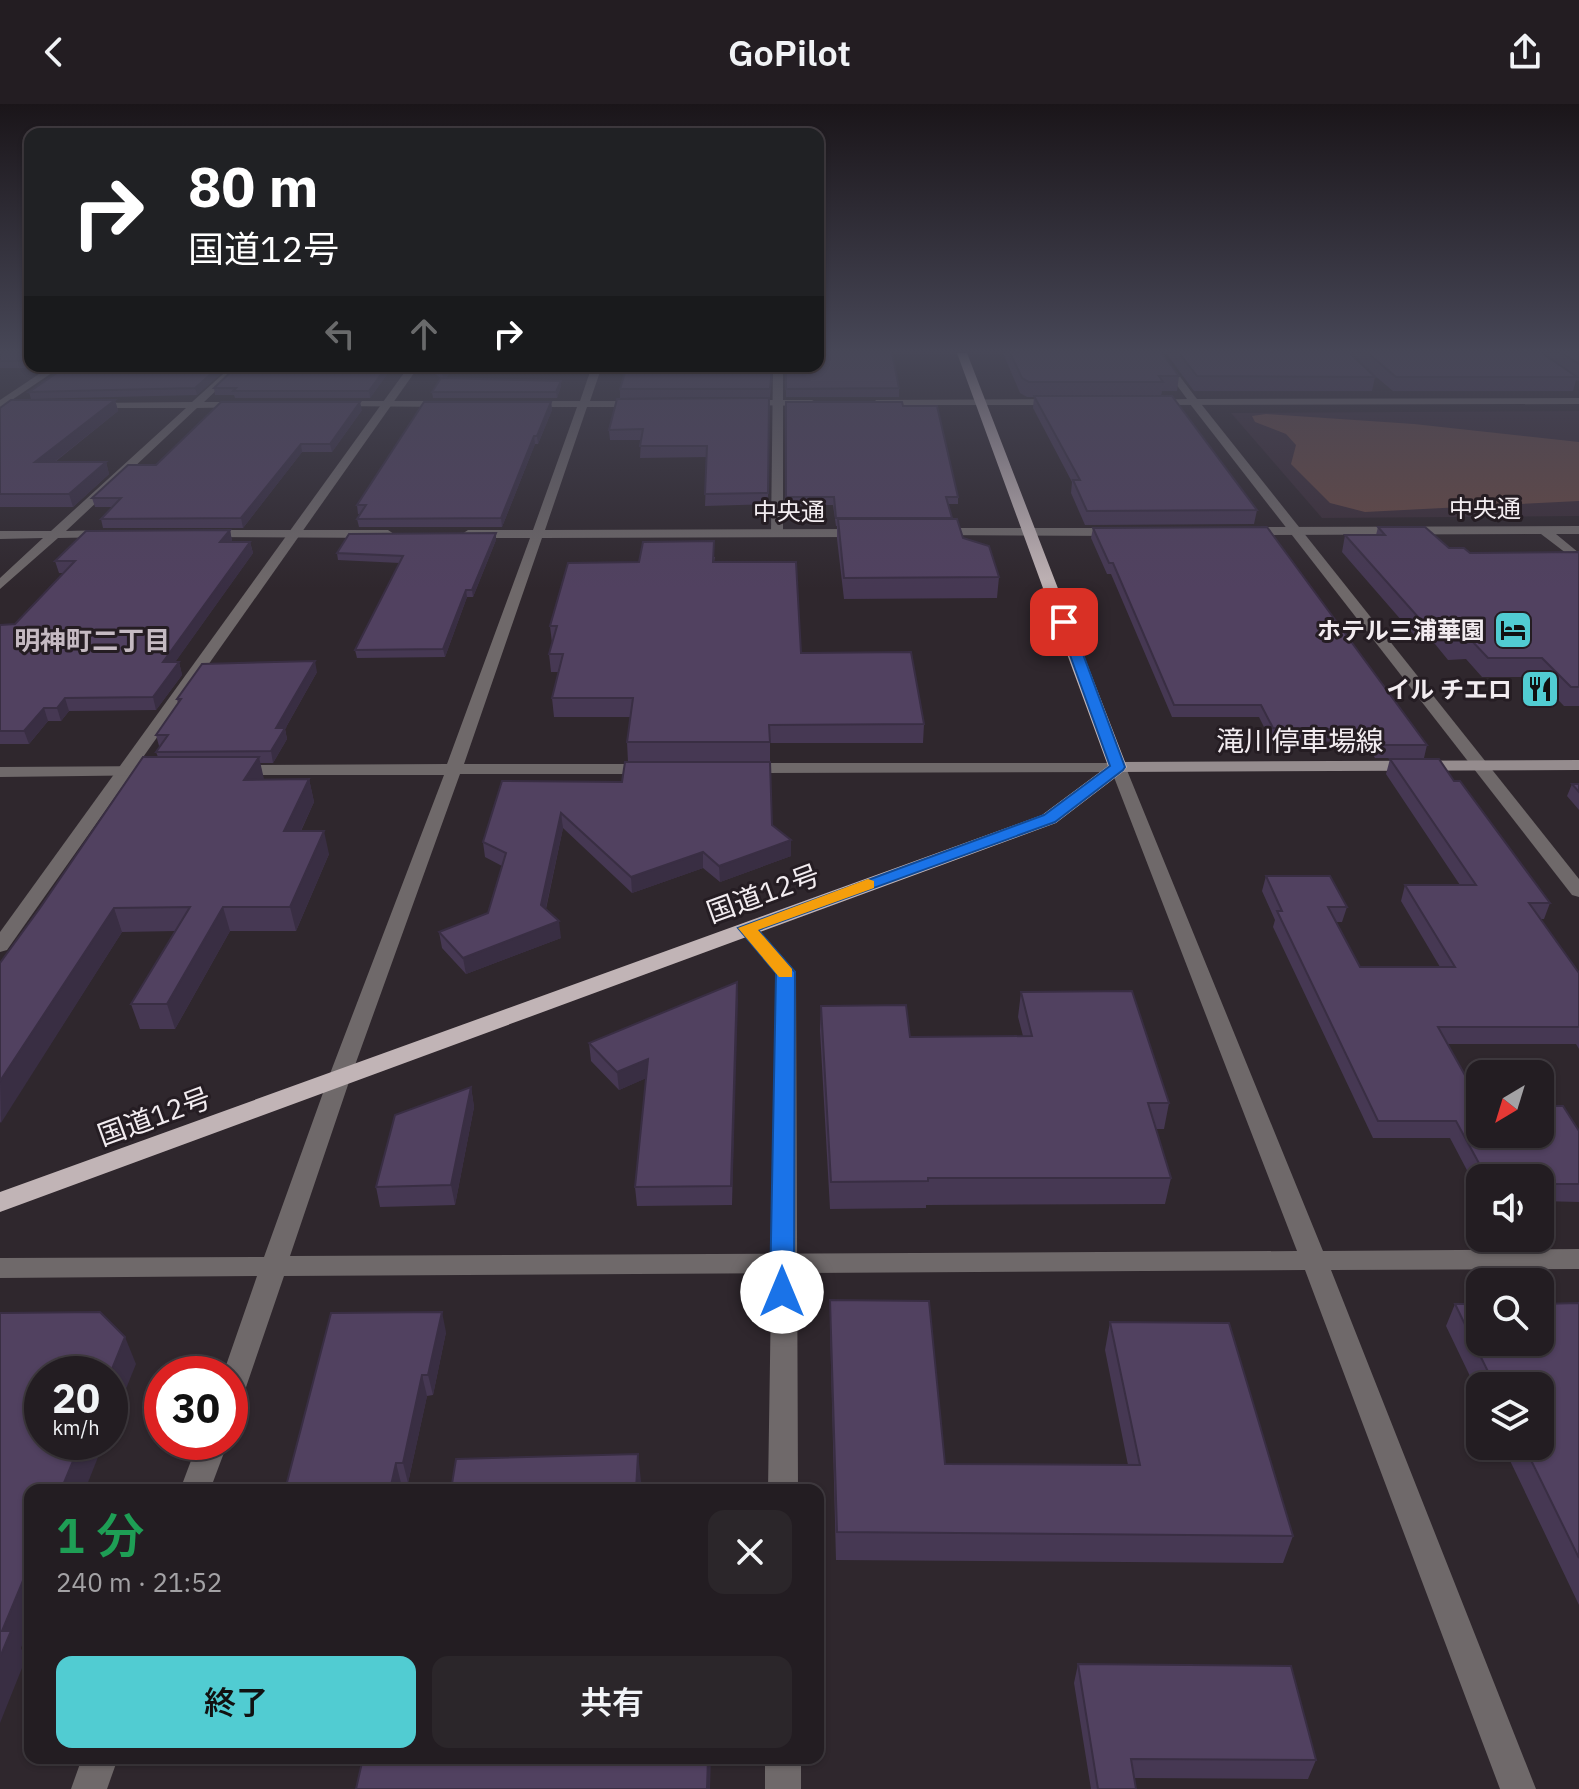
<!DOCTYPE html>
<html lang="ja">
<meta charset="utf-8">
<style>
body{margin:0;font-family:"IBM Plex Sans","Noto Sans JP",sans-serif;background:#2b262a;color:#f1f3f6;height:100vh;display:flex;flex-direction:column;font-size:30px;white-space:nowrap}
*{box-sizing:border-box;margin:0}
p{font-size:26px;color:#a3a2a5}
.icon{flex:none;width:44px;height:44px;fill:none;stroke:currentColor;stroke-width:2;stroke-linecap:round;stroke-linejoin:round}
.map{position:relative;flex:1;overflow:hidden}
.panel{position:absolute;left:24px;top:1380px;width:800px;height:280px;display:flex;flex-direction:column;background:#231d22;border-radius:16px;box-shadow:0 2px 6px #0004,0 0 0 2px #403b40}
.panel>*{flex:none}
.top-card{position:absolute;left:24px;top:24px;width:800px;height:244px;border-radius:16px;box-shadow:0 2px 6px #0004,0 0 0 2px #403b40;background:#202124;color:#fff;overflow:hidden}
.needle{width:52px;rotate:218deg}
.fabs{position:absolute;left:1466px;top:956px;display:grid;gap:16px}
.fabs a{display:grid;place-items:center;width:88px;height:88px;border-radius:16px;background:#231d22;box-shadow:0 2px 6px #0004,0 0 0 2px #403b40;font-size:40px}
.speed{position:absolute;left:24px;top:1252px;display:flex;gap:16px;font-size:40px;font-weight:700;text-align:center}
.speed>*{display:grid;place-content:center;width:104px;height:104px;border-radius:50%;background:#231d22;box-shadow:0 2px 6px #0004,0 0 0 2px #403b40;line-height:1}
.speed small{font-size:20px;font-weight:400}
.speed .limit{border:12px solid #d22;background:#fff;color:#111}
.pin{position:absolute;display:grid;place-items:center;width:68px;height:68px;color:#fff;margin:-34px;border-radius:16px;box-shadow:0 4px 12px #0006}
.me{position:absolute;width:88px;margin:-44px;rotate:0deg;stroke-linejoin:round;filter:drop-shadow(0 0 6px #0008)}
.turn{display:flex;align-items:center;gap:28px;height:168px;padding:0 32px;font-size:36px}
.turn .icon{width:104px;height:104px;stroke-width:2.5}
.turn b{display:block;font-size:56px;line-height:68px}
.lanes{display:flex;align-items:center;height:76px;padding:0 32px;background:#0003;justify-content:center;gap:40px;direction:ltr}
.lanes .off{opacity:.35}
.round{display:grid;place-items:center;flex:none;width:84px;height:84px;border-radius:16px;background:#2b262a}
.head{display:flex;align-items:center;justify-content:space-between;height:136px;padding:0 32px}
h1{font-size:48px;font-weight:600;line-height:60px;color:#1e9e55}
.action{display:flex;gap:16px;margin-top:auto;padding:16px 32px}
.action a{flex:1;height:92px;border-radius:16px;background:#51ccd2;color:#111;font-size:32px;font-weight:600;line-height:92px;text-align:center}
.action a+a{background:#2b262a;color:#f1f3f6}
header{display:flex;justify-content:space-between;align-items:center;height:104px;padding:0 32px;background:#231d22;font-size:36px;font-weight:600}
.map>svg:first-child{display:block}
.built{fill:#3c2e39}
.green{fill:#674944}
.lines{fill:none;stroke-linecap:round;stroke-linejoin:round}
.minor{fill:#6f696a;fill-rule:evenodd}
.tertiary{fill:#6f696a;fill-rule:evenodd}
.secondary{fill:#958c8e;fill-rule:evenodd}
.trunk{fill:#c1b4b6;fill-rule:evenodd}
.wall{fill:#463853}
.shaded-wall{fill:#392e43}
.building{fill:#514160;stroke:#392e43;stroke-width:2}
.route{fill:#1a73e8;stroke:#114b97;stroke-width:2}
.slow{fill:#f59e0b}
.labels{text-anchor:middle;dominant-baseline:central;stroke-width:6;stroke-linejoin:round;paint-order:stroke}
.far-street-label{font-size:24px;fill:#f2ecf0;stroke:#251d23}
.far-poi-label{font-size:24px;font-weight:bold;fill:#f2ecf0;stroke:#251d23;text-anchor:end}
.far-neighbourhood-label{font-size:26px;font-weight:bold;fill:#c5bac2;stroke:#251d23}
.street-label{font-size:28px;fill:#f2ecf0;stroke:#251d23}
</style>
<header><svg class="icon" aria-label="back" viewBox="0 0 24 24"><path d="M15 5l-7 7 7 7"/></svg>GoPilot<svg class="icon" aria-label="share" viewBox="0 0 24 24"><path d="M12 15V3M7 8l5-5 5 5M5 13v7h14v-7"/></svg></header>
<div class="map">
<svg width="1579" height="1685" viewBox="0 0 1579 1685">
<rect width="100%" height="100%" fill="#2f272d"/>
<!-- built -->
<polygon class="built" points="1579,307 1579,412 1322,414 1231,309"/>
<!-- green -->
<polygon class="green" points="1266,310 1414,320 1579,338 1579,397 1365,408 1330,399 1291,360 1296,341 1286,330 1255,318 1252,312"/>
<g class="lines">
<!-- minor -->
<g class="minor">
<polygon points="51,262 62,262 0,304 0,296"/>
<polygon points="409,262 419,262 7,846 0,848 0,828"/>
<polygon points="773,262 783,262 783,429 777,433 771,429"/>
<polygon points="1190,296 1198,296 1579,775 1579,793 1572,791 1190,300"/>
<polygon points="747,818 754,820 796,868 798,1386 768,1386 776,869 737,824"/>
<rect x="765" y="1654" width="36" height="31"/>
</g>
<!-- tertiary -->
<g class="tertiary">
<polygon points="1153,249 1162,249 1197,295 1579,294 1579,300 1152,301 1148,296 1187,295"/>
<polygon points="232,262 242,262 204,298 244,298 248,303 197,304 66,427 108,426 112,427 112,433 58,434 0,485 0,474 43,434 0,435 0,427 51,427 186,304 92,304 88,299 192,298"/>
<polygon points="592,262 602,262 590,297 640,297 645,300 640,303 587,303 545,426 864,425 870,429 864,433 542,434 464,660 648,660 656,665 648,670 460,670 350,975 290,1152 1297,1147 1112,668 744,669 736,664 744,659 1124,659 1323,1147 1579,1145 1579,1165 1331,1166 1536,1685 1500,1685 1305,1166 284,1172 244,1289 240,1297 230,1301 230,1270 223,1270 257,1172 0,1174 0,1154 264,1153 328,975 444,671 236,671 228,666 236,661 447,660 530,434 468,434 462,430 468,426 533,426 577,303 524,303 519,300 524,297 580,297"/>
<polygon points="744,296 812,296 817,299 812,302 740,301"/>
<polygon points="876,296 1060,295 1065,298 1060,301 872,301"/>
<polygon points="336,297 448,297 453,300 448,303 332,302"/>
<polygon points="1579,422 1579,430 1556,430 1579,449 1579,459 1541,430 1244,431 1238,427 1244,423"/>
<polygon points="936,424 1120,424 1126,428 1120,432 932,431 930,428"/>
<polygon points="204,426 388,426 394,430 388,434 200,433 200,427"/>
<polygon points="160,662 166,663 166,671 0,673 0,663"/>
<polygon points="198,1338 228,1338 210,1386 180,1386"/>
<polygon points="82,1654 118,1654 107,1685 71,1685"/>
</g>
<!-- secondary -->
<polygon class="secondary" points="1579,656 1579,666 1118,668 1110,663 1118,658"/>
<!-- trunk -->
<polygon class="trunk" points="957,249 967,249 1127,663 1124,667 1056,719 0,1108 0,1088 1042,711 1108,662"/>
</g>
<!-- wall -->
<g class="wall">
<polygon points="0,249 30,249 30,262 46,262 43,264 0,264"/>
<polygon points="1003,249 1162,249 1179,272 1177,287 1162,287 1161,292 1257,406 1254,420 1085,421 1071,389 1072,378 1033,304 1034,293 1027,293 1020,289"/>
<polygon points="1166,249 1579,249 1579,277 1576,276 1573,287 1393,287 1356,256 1375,273 1372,287 1194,287"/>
<polygon points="66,262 229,262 197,291 31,295 29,288"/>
<polygon points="393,262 370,294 235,294 234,291 215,291 214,284"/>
<polygon points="423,262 454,262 446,274 561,282 557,294 433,294 432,288 441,274"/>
<polygon points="773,262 770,293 620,294 620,285"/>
<polygon points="786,262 899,284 899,293 786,293"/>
<polygon points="769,294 768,400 705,402 707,353 640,354 641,336 610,336 609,326"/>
<polygon points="115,296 118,307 55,358 106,358 109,370 73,403 0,403 0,304"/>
<polygon points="551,298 552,306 538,340 535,340 502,423 359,423 357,415 360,410 358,410 357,401"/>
<polygon points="786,298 903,302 958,393 958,400 948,400 952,415 963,434 999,473 997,494 844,495 837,435 837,422 836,422 833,401 786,401"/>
<polygon points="362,306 332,348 302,348 243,424 103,424 101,415 112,403 95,403 92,394 156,361"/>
<polygon points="1378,423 1470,449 1579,448 1579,602 1564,602 1536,573 1482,573 1466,555 1448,556 1435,540 1422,540 1342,448 1345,431 1376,431"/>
<polygon points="1093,424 1427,641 1424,654 1375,654 1365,638 1271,637 1259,613 1172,613 1111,470 1107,470 1091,434"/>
<polygon points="230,426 232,437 250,438 253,449 175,558 179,558 182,571 156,606 69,607 61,617 48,617 29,640 0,640 0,521 15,520 64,469 59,469 55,457"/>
<polygon points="496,436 473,493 467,493 445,553 357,554 355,546 400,459 338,456 337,449"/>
<polygon points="715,453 714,458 801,549 924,620 923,639 770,639 770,657 628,658 627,638 630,613 554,613 552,594 559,568 551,568 549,550 552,539 550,522 639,458"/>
<polygon points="317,568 285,625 287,635 273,659 260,659 263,676 309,675 314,698 301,727 329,750 296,827 230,827 175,925 140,925 131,900 176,827 122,828 0,1019 0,859 158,653 156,648 161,642 159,642 156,631 178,600 177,595"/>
<polygon points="1390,655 1454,677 1550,799 1544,815 1540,815 1579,869 1579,945 1576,940 1448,940 1480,1030 1579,1027 1579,1098 1540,1097 1540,1074 1480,1074 1480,1091 1450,1034 1373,1034 1273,823 1275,816 1262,787 1266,772 1347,803 1342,818 1336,818 1360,863 1440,863 1401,797 1405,781 1460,781 1386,670"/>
<polygon points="502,677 772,721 791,752 720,778 703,764 632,789 563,724 546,805 561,834 466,870 442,844 439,828 488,809 502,762 485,753 483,738"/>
<polygon points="1572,680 1579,680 1579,706 1567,692"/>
<polygon points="737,878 732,1101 637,1102 635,1083 646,974 619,986 591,957 589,939"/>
<polygon points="1021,888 1169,999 1164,1025 1156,1025 1171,1074 1165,1100 926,1101 926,1104 830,1105 820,927 821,902 910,933 1023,932 1018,913"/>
<polygon points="471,983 474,1003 455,1101 380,1103 376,1083"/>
<polygon points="830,1196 945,1360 1128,1361 1105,1246 1110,1218 1293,1432 1283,1459 836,1456 830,1224"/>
<polygon points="1579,1199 1579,1501 1503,1342 1540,1342 1540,1282 1480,1282 1480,1293 1446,1222 1455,1200"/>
<polygon points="446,1228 433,1291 427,1292 408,1379 401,1379 399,1386 285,1386"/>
<polygon points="1078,1560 1316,1656 1308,1675 1134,1674 1136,1685 1091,1685 1074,1579"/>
</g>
<!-- shaded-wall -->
<g class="shaded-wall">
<polygon points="220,262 229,262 197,291 195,284"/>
<polygon points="387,262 393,262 370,294 369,287"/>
<polygon points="449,262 454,262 444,276 443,270"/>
<polygon points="561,277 561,282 557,294 556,288"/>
<polygon points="115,296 118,307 39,370 35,358"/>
<polygon points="360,298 362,306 332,348 330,340"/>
<polygon points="551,298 552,306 538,340 537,332"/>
<polygon points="534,332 535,340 502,423 501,414"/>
<polygon points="301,340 302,348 243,424 241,414"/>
<polygon points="106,358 109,370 73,403 69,390"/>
<polygon points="230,426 232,437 220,438"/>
<polygon points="496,429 496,436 473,493 472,486"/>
<polygon points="250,438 253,449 166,571 163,558"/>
<polygon points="466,486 467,493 445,553 443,545"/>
<polygon points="315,557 317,568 285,625 287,635 273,659 271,647 276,624"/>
<polygon points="179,558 182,571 156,606 153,593"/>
<polygon points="65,594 69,607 61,617 57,604"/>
<polygon points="44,604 48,617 29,640 24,627"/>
<polygon points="259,653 264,675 250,698 244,676"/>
<polygon points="309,675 314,698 290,750 284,727"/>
<polygon points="561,709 563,724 543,817 541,801"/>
<polygon points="324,727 329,750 296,827 290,803"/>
<polygon points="791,736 791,752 720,778 719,762"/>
<polygon points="703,748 703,764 632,789 631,773"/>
<polygon points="223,803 230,827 175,925 167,900"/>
<polygon points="114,804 122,828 1,1019 0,977"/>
<polygon points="559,817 561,834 466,870 463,854"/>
<polygon points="737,878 738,896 732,1101 733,986"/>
<polygon points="648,955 649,973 619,986 617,968"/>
<polygon points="471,983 474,1003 455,1101 451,1081"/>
<polygon points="442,1208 446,1228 433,1291 428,1271"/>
<polygon points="125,1233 136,1260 110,1324 110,1270"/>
<polygon points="422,1271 427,1292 408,1379 403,1359"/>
<polygon points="81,1338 104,1338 85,1386 61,1386"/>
<polygon points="638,1350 642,1386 636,1386"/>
<polygon points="396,1359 401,1379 399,1386 390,1386"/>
<polygon points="30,1460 30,1521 21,1544 26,1554 0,1619 0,1553 2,1527"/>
<polygon points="708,1654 711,1654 710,1685 707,1685"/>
</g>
<!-- building -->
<g class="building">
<rect x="0" y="249" width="30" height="8"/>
<polygon points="818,249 892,249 899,284 786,285 786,262 818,262"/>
<polygon points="1010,249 1162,249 1179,272 1159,272 1163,278 1029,278 1022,274"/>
<polygon points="1179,249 1350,249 1375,273 1197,272"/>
<polygon points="1368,249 1542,249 1577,273 1396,273"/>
<polygon points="1562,249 1579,249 1579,260"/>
<polygon points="67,262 220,262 195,284 29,288"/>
<polygon points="237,262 387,262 369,287 233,287 236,284 214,284"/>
<polygon points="432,262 449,262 443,270"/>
<polygon points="627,262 772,262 770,285 620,285"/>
<polygon points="441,274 561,277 556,288 432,288"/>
<polygon points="1034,292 1172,292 1257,406 1087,407 1073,376 1080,376"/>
<polygon points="769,294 768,389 705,390 707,342 640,342 643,325 609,326 617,295"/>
<polygon points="11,296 115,296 35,358 106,358 69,390 0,390 0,304"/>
<polygon points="221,298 360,298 330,340 301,340 241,414 101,415 121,394 92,394 128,361 156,361"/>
<polygon points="424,298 551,298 537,332 534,332 501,414 357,415 366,401 357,401"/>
<polygon points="786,298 902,298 903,302 937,302 958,393 946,393 952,414 836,414 834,393 786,393"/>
<polygon points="838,415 957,415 963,434 989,442 999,473 844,474"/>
<polygon points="1267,423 1427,641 1379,641 1368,626 1273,624 1261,601 1174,601 1113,459 1109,459 1093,424"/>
<polygon points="1378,423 1425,423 1449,444 1464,444 1470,449 1579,448 1579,583 1571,583 1542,554 1488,554 1472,537 1454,537 1440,522 1426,522 1345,431 1385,431"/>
<polygon points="230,426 220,438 250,438 163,558 179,558 153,593 65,594 57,604 44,604 24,627 0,627 0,521 15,520 75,457 55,457 86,427"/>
<polygon points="496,429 472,486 466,486 443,545 355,546 403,452 337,449 349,430"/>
<polygon points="714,437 713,458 796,458 801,549 911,548 924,620 769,621 770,638 627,638 633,594 552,594 563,550 549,550 557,522 550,522 568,459 639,458 643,438"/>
<polygon points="315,557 276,624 285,624 271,647 156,648 168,631 156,631 181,595 177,595 202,560"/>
<polygon points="143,653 259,653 244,676 309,675 284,727 324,727 290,803 223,803 167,900 131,900 190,803 114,804 0,977 0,859 40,804"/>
<polygon points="1390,655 1439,655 1454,677 1460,677 1550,799 1529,799 1579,869 1579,923 1438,923 1480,998 1480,1030 1540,1030 1540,1002 1563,1002 1579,1027 1579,1080 1540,1080 1540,1074 1487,1074 1456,1017 1378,1017 1277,807 1282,807 1266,772 1330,772 1347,803 1328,803 1360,863 1455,863 1405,781 1476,781"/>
<polygon points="625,658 770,658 772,721 791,736 719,762 703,748 631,773 561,709 541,801 559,817 463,854 439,828 488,809 506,749 483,738 502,677 622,678"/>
<polygon points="1572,680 1579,680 1579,688"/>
<polygon points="737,878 731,1082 635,1083 648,955 617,968 589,939"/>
<polygon points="1132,887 1169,999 1148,999 1171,1074 928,1074 928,1077 831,1078 821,902 906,901 910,933 1032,932 1021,888"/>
<polygon points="471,983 451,1081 376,1083 395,1011"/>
<polygon points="830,1196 929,1197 945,1360 1140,1361 1110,1218 1229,1219 1293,1432 837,1428"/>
<polygon points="1579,1199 1579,1454 1524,1342 1540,1342 1540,1282 1495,1282 1455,1200 1480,1200 1480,1238 1540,1238 1540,1200"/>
<polygon points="100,1208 125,1233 110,1270 42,1270 42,1338 81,1338 61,1386 30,1386 30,1460 2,1527 11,1527 0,1553 0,1209"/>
<polygon points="442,1208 428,1271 422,1271 403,1359 396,1359 390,1386 285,1386 331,1209"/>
<polygon points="638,1350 636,1386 451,1386 456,1355"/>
<polygon points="1078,1560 1291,1562 1316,1656 1131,1655 1136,1685 1098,1685"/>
<polygon points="363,1654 708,1654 707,1685 356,1685"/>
</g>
<!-- sky -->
<linearGradient id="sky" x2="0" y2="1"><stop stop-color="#1a1519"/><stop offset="0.51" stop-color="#474757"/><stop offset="1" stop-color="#474757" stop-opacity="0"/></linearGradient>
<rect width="1579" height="485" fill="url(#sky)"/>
<!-- route -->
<polygon class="route" points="1064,514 1071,518 1125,663 1123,666 1055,718 758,826 795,868 794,1188 791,1194 774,1194 770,1188 776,869 738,824 1044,711 1110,662 1058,518"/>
<!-- slow -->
<polygon class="slow" points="868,775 874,777 874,784 758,826 792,865 792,873 779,873 738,824"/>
<!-- icons -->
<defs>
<g id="hotel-square" transform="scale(2)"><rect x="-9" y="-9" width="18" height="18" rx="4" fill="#51ccd2" stroke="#251d23"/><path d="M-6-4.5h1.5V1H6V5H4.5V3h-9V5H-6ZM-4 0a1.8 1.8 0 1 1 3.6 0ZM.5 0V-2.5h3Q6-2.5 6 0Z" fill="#111"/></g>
<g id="restaurant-square" transform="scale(2)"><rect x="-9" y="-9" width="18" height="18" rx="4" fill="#51ccd2" stroke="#251d23"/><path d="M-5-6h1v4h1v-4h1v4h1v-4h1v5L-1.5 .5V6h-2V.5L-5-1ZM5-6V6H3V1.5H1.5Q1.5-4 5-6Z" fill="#111"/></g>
</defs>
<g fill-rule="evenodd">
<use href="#hotel-square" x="1513" y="526"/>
<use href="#restaurant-square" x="1540" y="585"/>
</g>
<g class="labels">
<!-- far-street labels -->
<g class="far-street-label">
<text x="1485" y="404">中央通</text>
<text x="789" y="407">中央通</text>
</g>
<!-- far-poi labels -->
<g class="far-poi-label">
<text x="1485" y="526">ホテル三浦華園</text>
<text x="1512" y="585">イル チエロ</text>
</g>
<!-- far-neighbourhood labels -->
<g class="far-neighbourhood-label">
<text x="92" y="536">明神町二丁目</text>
</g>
<!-- street labels -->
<g class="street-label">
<text x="1300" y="636">滝川停車場線</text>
<text transform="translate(763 789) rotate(-20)">国道12号</text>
<text transform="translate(154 1012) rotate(-20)">国道12号</text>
</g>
</g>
</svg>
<div class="fabs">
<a><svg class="needle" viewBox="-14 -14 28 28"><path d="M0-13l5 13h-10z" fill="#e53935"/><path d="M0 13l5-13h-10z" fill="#a3a2a5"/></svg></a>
<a><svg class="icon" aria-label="sound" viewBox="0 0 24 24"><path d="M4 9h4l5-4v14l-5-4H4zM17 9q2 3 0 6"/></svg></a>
<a><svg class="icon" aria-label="search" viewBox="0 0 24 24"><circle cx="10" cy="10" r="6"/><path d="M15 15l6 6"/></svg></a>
<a><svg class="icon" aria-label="layers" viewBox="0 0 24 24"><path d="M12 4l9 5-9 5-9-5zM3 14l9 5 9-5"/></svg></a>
</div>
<div class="speed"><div>20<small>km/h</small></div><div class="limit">30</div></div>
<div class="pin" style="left:1064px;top:518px;background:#d93025"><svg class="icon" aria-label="arrive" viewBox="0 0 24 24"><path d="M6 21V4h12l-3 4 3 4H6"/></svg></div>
<svg class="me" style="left:782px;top:1188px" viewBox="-20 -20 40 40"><circle r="19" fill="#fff"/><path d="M0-13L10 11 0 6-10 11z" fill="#1a73e8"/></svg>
<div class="top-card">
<div class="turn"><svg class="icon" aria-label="right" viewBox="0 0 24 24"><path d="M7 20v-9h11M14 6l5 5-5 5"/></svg><div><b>80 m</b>国道12号</div></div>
<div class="lanes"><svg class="icon off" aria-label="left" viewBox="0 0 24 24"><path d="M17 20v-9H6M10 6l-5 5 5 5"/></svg><svg class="icon off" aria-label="ahead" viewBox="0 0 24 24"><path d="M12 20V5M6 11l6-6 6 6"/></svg><svg class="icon" aria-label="right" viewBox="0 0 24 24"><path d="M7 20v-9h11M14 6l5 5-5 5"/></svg></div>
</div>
<section class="panel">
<div class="head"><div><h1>1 分</h1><p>240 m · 21:52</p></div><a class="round"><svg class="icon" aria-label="close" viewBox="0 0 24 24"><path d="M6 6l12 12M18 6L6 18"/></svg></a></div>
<div class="action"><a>終了</a><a>共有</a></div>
</section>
</div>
